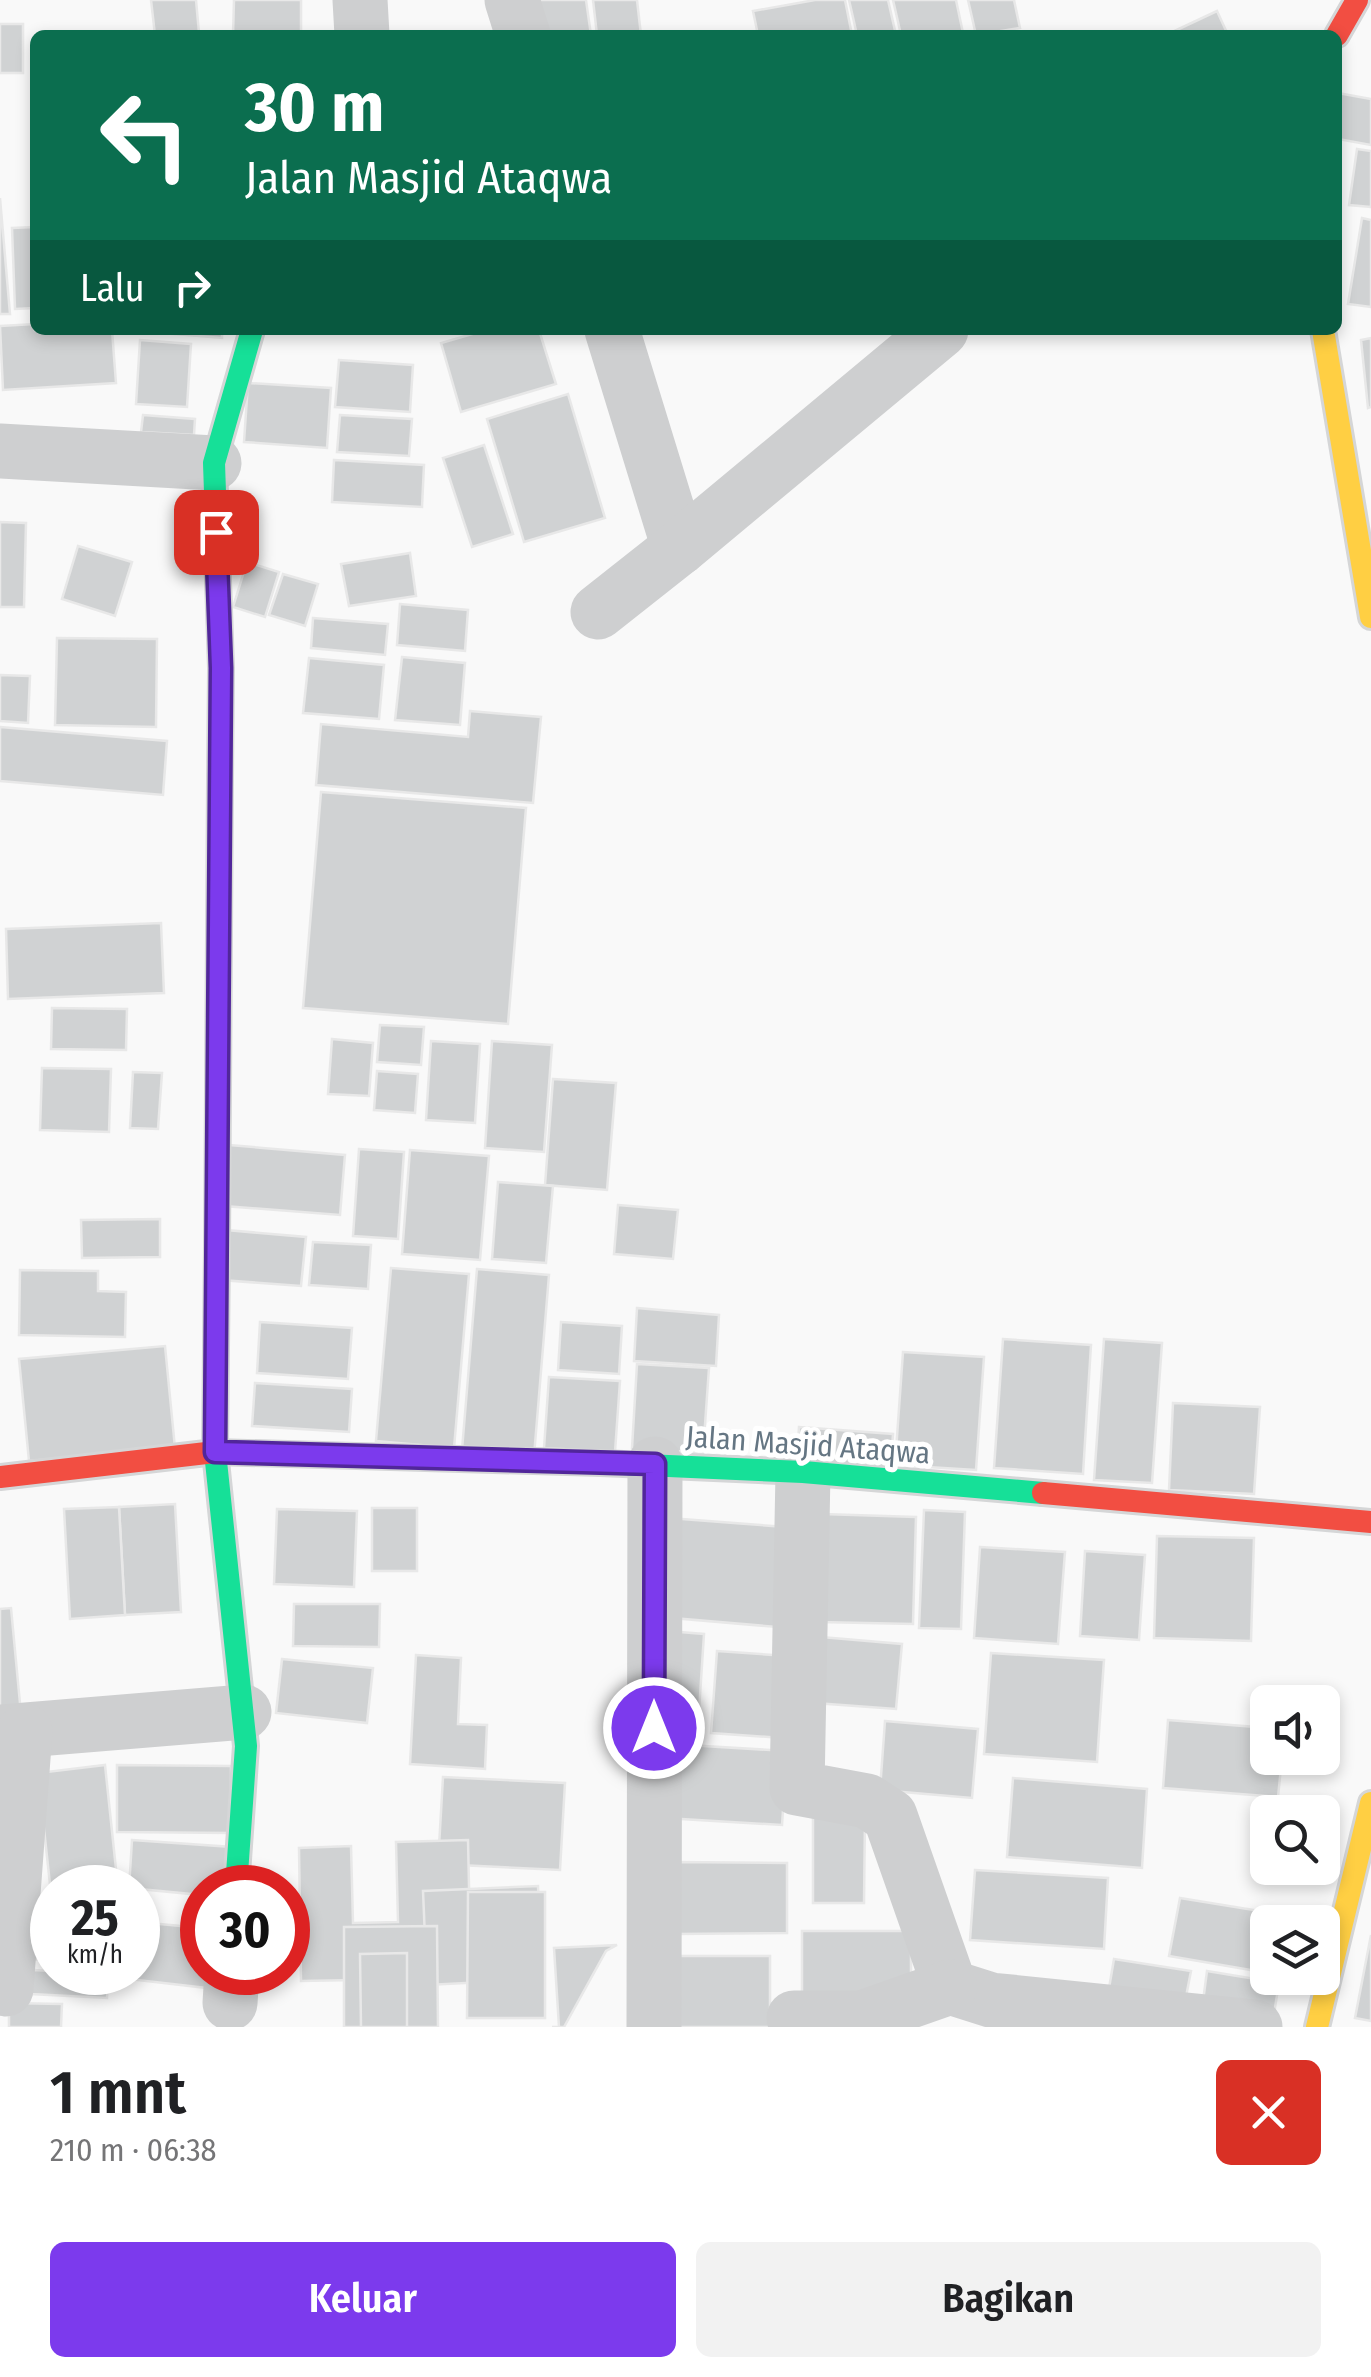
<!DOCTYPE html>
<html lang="id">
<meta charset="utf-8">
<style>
body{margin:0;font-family:"Fira Sans Condensed",sans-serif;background:#f2f2f2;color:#202124;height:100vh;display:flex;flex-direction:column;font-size:38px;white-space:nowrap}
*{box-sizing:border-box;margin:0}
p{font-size:32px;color:#757577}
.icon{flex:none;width:55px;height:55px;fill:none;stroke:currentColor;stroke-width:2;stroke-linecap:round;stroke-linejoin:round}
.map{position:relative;height:2027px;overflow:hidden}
.sheet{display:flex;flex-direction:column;background:#fff;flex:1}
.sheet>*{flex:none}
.top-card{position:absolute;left:30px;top:30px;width:1312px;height:305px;border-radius:15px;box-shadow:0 5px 15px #0003;background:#0b6e4f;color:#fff;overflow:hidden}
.tools{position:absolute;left:1250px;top:1685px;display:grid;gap:20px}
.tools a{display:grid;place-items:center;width:90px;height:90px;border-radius:15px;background:#fff;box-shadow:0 5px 15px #0003;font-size:50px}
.speed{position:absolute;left:30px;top:1865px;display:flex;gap:20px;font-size:50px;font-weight:700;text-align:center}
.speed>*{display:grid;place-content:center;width:130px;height:130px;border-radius:50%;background:#fff;box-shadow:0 5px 15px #0003;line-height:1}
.speed small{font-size:25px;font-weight:400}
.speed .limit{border:15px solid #d22;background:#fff;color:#111}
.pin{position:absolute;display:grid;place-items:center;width:85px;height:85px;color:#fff;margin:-42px;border-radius:20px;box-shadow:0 5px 15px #0006}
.me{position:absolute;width:110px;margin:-55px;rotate:0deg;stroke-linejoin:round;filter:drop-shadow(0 0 8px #0008)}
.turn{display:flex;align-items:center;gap:35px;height:210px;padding:0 50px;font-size:45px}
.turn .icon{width:130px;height:130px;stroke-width:2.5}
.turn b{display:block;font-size:70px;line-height:85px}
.then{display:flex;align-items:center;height:95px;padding:0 50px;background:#0003;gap:20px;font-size:38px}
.round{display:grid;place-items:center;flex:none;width:105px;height:105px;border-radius:15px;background:#f2f2f2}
.headline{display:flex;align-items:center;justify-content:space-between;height:170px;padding:0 50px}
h1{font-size:60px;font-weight:600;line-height:75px}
.primary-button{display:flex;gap:20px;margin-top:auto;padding:20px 50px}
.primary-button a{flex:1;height:115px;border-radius:15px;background:#7c3aed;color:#fff;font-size:40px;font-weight:600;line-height:115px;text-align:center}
.primary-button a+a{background:#f2f2f2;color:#202124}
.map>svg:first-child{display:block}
.building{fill:#d0d2d3;stroke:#e8e8e8;stroke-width:2.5}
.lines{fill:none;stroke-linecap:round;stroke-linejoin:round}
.fast-casing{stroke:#d5d6d7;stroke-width:28}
.slow-casing{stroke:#d5d6d7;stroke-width:28}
.jam-casing{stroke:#d5d6d7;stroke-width:28}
.street{stroke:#cecfd0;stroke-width:55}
.fast{stroke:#16e098;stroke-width:22}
.slow{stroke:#ffcf43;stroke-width:22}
.jam{stroke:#f24e42;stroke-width:22}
.route-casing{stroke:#51269a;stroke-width:25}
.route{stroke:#7c3aed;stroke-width:18}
.labels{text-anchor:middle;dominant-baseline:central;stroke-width:10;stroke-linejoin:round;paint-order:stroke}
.street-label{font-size:30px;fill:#657683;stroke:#fff}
</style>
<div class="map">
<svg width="1371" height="2027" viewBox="0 0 1371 2027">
<rect width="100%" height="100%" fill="#f9f9f9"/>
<!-- building -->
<g class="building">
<polygon points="151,0 196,0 199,33 155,35"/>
<polygon points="234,0 301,0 301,35 233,35"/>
<polygon points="538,0 586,0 591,35 542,35"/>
<polygon points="593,0 637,0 641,35 597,35"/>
<polygon points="815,0 845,0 852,35 758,35 753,11"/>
<polygon points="849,0 888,0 896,35 857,35"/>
<polygon points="893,0 956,0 963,33 901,35"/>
<polygon points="968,0 1014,0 1020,28 976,35"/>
<polygon points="1217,11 1228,35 1166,35"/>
<rect x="0" y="24" width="23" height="49"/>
<polygon points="1338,93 1371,99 1371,145 1338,139"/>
<polygon points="1357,149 1371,151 1371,207 1349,205"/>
<polygon points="0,198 10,314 0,314"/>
<polygon points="1362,218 1371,220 1371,307 1348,304"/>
<polygon points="35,227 35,308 15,309 12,228"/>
<polygon points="35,324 35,330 112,330 116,383 3,390 0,326"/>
<polygon points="125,330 222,330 222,338"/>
<polygon points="486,330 539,330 556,384 461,412 441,343"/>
<polygon points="1371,338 1371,407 1368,408 1361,340"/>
<polygon points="140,340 191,344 187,407 136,404"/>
<polygon points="339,360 413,365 410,412 335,407"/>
<polygon points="248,383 331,388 327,448 244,442"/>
<polygon points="568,394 605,518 524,542 487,419"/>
<polygon points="143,415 195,419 194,435 141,432"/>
<polygon points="340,415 412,419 409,456 337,452"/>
<polygon points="484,445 513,534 472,547 443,458"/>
<polygon points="334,460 424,465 422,507 332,502"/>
<polygon points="0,522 26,523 24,607 0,607"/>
<polygon points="78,546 132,562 115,616 62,599"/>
<polygon points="410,553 416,596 349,606 341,564"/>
<polygon points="247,562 279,572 265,617 233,607"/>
<polygon points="283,574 318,584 305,626 269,615"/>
<polygon points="400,604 468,610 465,651 397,645"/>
<polygon points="313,618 388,624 385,655 311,648"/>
<polygon points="57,638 157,639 156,727 55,725"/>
<polygon points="402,657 465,663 460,725 395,720"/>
<polygon points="309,658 384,665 379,719 303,713"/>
<polygon points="0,675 30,676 28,723 0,721"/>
<polygon points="470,711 541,717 533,803 316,785 321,724 468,737"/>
<polygon points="0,727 167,741 163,795 0,781"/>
<polygon points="321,792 526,808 508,1024 303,1008"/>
<polygon points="161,923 164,993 8,999 6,929"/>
<polygon points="52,1008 127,1009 126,1050 51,1049"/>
<polygon points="380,1025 424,1027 421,1065 377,1062"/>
<polygon points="332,1039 373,1043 369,1096 328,1094"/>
<polygon points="431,1041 480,1044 475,1123 426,1120"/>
<polygon points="492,1041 552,1045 544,1152 485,1148"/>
<polygon points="42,1068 111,1069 109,1132 40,1130"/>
<polygon points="377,1071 418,1074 415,1113 374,1110"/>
<polygon points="133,1072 162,1073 158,1129 130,1128"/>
<polygon points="553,1079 616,1083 607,1190 545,1185"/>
<polygon points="229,1145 345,1155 340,1215 224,1206"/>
<polygon points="359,1149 404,1152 398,1239 353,1236"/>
<polygon points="410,1150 489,1156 480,1260 402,1254"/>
<polygon points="498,1182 553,1186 546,1263 492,1259"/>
<polygon points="618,1205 678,1210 673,1259 614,1254"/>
<polygon points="160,1219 160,1257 82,1258 81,1220"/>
<polygon points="226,1230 306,1237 301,1286 221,1280"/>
<polygon points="313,1242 371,1245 368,1289 309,1285"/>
<polygon points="391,1268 469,1274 454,1448 376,1441"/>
<polygon points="477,1269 549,1275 534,1456 462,1450"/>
<polygon points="20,1270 98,1271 98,1291 126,1292 125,1337 19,1335"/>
<polygon points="637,1308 719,1315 716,1366 634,1361"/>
<polygon points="260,1322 352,1328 348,1379 257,1373"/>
<polygon points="561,1322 622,1326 619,1374 558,1370"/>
<polygon points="1003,1339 1091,1345 1083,1474 994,1468"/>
<polygon points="1104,1339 1162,1343 1152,1483 1094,1480"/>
<polygon points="165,1346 175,1448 29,1461 19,1359"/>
<polygon points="903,1352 984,1357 976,1470 895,1465"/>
<polygon points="637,1364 709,1368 703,1453 632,1448"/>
<polygon points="549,1377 620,1381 615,1452 544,1448"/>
<polygon points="255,1383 352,1389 349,1432 252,1426"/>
<polygon points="1173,1403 1260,1407 1254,1494 1169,1490"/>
<polygon points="799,1427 893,1434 890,1477 796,1472"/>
<polygon points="175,1504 181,1612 125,1615 119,1507"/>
<polygon points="119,1507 125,1615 70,1619 64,1509"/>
<rect x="372" y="1508" width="45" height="63"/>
<polygon points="277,1509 357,1511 354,1587 274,1584"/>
<polygon points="924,1510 965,1512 961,1629 919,1628"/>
<polygon points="822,1514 916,1517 913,1624 819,1622"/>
<polygon points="669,1518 785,1527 777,1627 661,1617"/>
<polygon points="1157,1536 1254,1538 1251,1641 1154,1638"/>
<polygon points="980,1547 1065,1552 1058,1644 974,1638"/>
<polygon points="1085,1551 1145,1555 1139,1640 1080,1636"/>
<polygon points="294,1604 380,1604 379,1647 293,1646"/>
<polygon points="11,1608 21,1714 0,1716 0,1609"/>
<polygon points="667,1631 704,1634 698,1727 660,1725"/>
<polygon points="821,1637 902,1644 896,1709 815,1703"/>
<polygon points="717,1651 787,1656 782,1738 711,1733"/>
<polygon points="991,1653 1104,1660 1097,1762 984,1754"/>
<polygon points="416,1655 461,1658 458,1724 487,1725 485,1769 410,1764"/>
<polygon points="282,1659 373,1668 367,1723 276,1713"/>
<polygon points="1168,1720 1268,1728 1268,1758 1282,1758 1278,1797 1163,1788"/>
<polygon points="885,1721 978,1729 972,1798 880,1790"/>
<polygon points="670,1744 787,1751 782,1825 665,1818"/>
<polygon points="105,1765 118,1888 52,1888 52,1903 38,1773"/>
<polygon points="117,1765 231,1766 231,1833 117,1832"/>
<polygon points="443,1777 565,1783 560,1870 438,1864"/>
<polygon points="1013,1778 1147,1789 1142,1868 1007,1857"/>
<polygon points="813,1817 865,1817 864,1903 813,1903"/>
<polygon points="132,1840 232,1847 228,1888 202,1888 202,1895 129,1888"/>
<polygon points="468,1840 471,1978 301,1981 299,1848 351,1846 353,1923 398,1922 396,1842"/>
<polygon points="675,1862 787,1863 787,1933 675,1934"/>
<polygon points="975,1870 1108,1878 1104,1949 970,1940"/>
<polygon points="538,1886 542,1979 427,1985 423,1891"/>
<polygon points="468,1892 545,1892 545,2018 467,2018"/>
<polygon points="1180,1898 1290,1916 1289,1922 1268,1922 1268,1973 1169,1956"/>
<polygon points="138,1922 202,1928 202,1972 209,1972 207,1988 120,1978 121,1972 138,1972"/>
<polygon points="20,1924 52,1925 52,1960 19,1959"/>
<polygon points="437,1926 438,2027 344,2027 344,1927"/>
<rect x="802" y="1931" width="109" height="62"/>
<polygon points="1371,1935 1371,2021 1355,2018"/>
<polygon points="617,1945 606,1951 564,2027 552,2027 559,2027 554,1948"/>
<polygon points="407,1953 407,2027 361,2027 360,1954"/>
<rect x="668" y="1956" width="102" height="71"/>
<polygon points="1114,1959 1191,1971 1184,2007 1108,1994"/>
<polygon points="33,1970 108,1974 107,1998 31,1994"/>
<polygon points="1207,1971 1279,1983 1273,2020 1202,2009"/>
<polygon points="9,2003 62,2004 61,2027 9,2027"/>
</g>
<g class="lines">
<!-- fast casing -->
<g class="fast-casing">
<g id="fast">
<polyline points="220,779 221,668 214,463 252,330"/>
<polyline points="217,1245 215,1452 246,1746 236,1888"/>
<polyline points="601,1463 803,1472 1043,1493"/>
</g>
</g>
<!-- slow casing -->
<g class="slow-casing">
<g id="slow">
<polyline points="1323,330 1371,617"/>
<polyline points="1317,2027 1371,1803"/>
</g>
</g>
<!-- jam casing -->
<g class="jam-casing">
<g id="jam">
<polyline points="1337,35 1357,0"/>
<polyline points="217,1245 220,779"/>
<polyline points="0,1477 215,1452 601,1463"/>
<polyline points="1043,1493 1371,1522"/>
</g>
</g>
<!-- street -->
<g class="street">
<polyline points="360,0 362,35"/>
<polyline points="512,0 523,35"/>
<polyline points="612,330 679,548"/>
<polyline points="0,451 214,463"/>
<polyline points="598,612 679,548 941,330"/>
<polyline points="803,1472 797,1788 867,1801 890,1816 950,1987 991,2000 1255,2027"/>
<polyline points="0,1732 244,1712"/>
<polyline points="6,1989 25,1731"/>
<polyline points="230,2003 232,1972"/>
<polyline points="794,2018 862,2018 950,1987"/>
<polyline points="654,2027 655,1464"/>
</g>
<!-- fast -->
<use href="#fast" class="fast"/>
<!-- slow -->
<use href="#slow" class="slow"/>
<!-- jam -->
<use href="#jam" class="jam"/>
</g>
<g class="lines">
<!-- route casing -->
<g class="route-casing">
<polyline id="route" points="216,532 221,668 215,1452 655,1464 654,1728"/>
</g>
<!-- route -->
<use href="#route" class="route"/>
</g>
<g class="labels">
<!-- street labels -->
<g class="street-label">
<text transform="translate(808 1445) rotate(4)">Jalan Masjid Ataqwa</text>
</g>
</g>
</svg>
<div class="tools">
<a><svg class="icon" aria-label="sound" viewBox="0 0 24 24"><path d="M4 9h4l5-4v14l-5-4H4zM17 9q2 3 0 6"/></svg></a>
<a><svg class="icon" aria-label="search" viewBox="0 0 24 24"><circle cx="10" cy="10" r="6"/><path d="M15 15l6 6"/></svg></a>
<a><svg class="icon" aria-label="layers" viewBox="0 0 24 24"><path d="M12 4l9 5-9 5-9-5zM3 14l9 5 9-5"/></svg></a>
</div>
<div class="speed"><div>25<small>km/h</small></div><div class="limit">30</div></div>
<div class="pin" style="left:216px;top:532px;background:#d93025"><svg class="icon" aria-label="arrive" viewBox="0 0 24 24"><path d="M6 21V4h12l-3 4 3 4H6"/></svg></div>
<svg class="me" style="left:654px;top:1728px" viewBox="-20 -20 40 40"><circle r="17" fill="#7c3aed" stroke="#fff" stroke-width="3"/><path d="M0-11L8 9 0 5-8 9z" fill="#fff"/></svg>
<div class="top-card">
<div class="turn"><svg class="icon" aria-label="left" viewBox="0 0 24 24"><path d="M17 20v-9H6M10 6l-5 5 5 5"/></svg><div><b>30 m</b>Jalan Masjid Ataqwa</div></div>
<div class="then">Lalu<svg class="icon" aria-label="right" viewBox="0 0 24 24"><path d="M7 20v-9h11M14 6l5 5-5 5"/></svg></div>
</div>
</div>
<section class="sheet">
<div class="headline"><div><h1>1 mnt</h1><p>210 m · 06:38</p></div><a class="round" style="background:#d93025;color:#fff"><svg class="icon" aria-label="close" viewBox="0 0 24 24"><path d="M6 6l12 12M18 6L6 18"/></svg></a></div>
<div class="primary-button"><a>Keluar</a><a>Bagikan</a></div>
</section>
